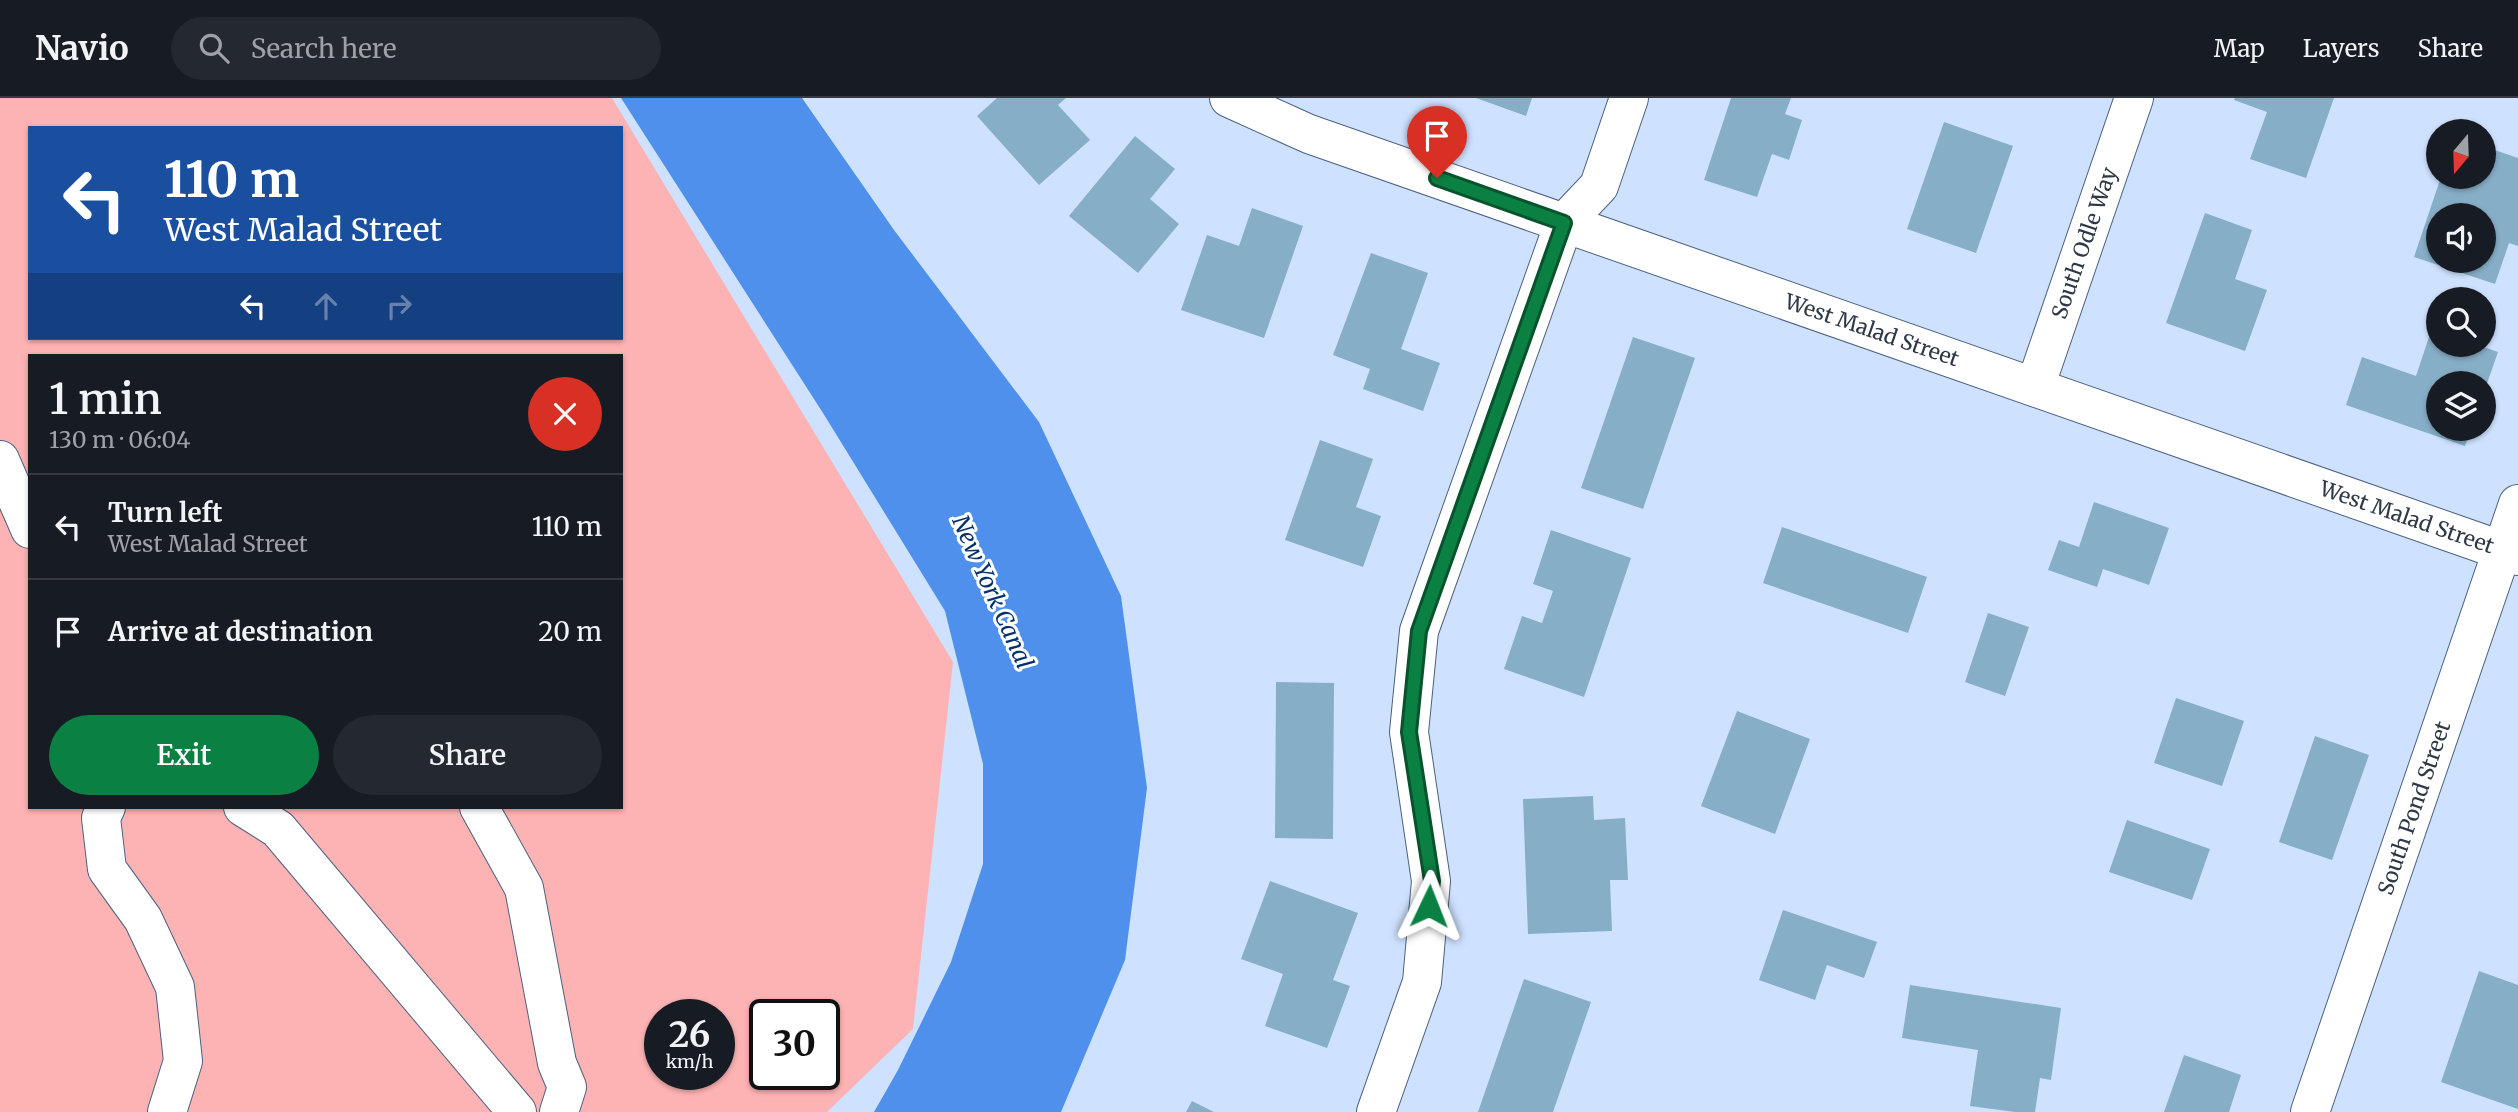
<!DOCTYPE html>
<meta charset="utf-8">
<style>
body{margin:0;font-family:Merriweather,serif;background:#242831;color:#f1f3f6;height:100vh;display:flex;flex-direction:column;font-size:26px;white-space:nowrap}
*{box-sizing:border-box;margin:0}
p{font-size:23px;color:#9ea1a6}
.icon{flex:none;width:38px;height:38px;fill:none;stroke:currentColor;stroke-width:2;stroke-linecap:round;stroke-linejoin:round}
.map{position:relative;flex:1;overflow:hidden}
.sheet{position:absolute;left:28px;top:256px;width:595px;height:455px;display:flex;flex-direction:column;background:#171b24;border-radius:0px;box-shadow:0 2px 5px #0004}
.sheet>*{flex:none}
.top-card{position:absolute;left:28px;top:28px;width:595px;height:214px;border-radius:0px;box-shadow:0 2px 5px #0004;background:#1a4fa0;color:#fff;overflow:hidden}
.needle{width:46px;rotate:199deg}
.controls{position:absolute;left:2426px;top:21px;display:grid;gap:14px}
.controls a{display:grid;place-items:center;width:70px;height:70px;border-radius:50%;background:#171b24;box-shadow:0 2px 5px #0004;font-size:35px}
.speed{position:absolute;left:644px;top:901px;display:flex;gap:14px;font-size:35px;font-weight:700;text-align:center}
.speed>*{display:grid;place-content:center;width:91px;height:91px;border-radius:50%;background:#171b24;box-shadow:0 2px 5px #0004;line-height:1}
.speed small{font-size:18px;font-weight:400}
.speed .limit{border:4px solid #111;border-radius:10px;background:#fff;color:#111}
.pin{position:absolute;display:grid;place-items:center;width:60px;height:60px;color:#fff;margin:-72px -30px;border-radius:50% 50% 50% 0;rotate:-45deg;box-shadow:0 0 7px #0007}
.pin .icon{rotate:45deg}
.me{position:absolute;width:77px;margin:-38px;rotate:2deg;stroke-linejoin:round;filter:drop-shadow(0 0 5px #0008)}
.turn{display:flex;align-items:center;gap:24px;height:147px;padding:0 21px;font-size:32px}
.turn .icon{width:91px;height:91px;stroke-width:2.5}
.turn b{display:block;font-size:49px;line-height:60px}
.lanes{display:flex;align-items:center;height:66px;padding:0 21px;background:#0003;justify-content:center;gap:35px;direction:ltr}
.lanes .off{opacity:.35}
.round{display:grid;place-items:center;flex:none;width:74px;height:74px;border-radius:37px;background:#242831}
.head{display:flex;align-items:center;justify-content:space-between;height:119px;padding:0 21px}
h1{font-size:42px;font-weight:600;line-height:52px}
.button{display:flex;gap:14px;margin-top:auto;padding:14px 21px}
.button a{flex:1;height:80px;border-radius:42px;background:#0b8043;color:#fff;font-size:28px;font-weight:600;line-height:80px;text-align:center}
.button a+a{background:#242831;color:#f1f3f6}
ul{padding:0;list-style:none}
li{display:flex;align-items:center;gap:21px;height:105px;padding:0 21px;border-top:2px solid #363941}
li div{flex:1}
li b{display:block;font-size:26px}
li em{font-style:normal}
header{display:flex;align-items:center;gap:42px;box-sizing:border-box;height:98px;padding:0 35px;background:#171b24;border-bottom:2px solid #363941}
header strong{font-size:33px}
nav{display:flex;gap:38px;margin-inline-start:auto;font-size:24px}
.search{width:490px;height:63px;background:#242831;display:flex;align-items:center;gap:18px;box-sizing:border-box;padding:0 24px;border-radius:38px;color:#9ea1a6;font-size:26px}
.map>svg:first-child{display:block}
.green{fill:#fdb2b3;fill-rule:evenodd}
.water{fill:#4f90ed}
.building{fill:#87aec7;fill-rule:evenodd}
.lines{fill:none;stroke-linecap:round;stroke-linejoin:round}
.minor-casing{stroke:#4c6180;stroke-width:40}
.minor{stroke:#fff;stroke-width:38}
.route-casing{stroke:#07532c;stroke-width:18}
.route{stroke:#0b8043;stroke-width:12}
.labels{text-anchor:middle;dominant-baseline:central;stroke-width:6;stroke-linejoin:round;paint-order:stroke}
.street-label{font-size:21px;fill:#2e3846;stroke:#fff}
.water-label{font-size:23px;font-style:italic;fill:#05326c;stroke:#fff}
</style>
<header>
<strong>Navio</strong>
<div class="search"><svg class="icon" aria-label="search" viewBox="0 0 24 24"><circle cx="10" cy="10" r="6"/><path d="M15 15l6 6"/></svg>Search here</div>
<nav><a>Map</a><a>Layers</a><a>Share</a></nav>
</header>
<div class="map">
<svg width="2518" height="1014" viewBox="0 0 2518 1014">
<rect width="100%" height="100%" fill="#cee2ff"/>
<!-- green -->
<path class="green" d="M 0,0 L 612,0 L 953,564 L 913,931 L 827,1014 L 0,1014 ZM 30,30 L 621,30 L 621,240 L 30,240 ZM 30,257 L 621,257 L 621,709 L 30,709 ZM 660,917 L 719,917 L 719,976 L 660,976 ZM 765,917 L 824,917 L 824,976 L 765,976 Z"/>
<!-- water -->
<polygon class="water" points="621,0 802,0 894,132 1039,324 1121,498 1147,690 1125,862 1061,1014 874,1014 898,972 951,864 983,766 983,666 945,513 823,315"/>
<!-- building -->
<g class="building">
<polygon points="997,0 1066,0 1058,7 1090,42 1039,87 977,18"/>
<polygon points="1476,0 1532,0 1526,18"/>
<polygon points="1731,0 1791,0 1785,16 1802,22 1789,62 1772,56 1757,99 1704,82"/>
<polygon points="2235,0 2334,0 2306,80 2250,61 2267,14 2234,2"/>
<polygon points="1944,24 2013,48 1976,155 1907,131"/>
<polygon points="1135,38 1175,71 1150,101 1179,126 1138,175 1069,118"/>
<path d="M 2483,48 L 2518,60 L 2518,148 L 2509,145 L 2495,186 L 2414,159 L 2441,79 L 2483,79 ZM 2438,117 L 2483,117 L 2483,163 L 2438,163 Z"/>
<polygon points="1252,110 1303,128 1264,240 1181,212 1207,137 1239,148"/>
<polygon points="2205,115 2252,132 2235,181 2267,192 2245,253 2166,225"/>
<polygon points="1371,155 1428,175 1401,251 1440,265 1423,313 1363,291 1370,271 1333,257"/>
<polygon points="2432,230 2438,232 2438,247 2478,247 2498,254 2484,294 2483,285 2438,285 2438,331 2471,331 2465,348 2346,307 2362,259 2416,278"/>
<polygon points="1633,239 1695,260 1643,411 1581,390"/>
<polygon points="1320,342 1373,361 1356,409 1381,418 1363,469 1285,442"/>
<polygon points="2094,404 2169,430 2149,487 2103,471 2097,489 2048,472 2059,442 2079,449"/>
<polygon points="1782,429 1927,479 1908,535 1763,485"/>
<polygon points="1551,432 1631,460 1584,599 1504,571 1522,518 1542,525 1553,493 1533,486"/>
<polygon points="1988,515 2029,529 2005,598 1965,584"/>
<polygon points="1276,584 1334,585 1333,741 1275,740"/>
<polygon points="2176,600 2244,623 2222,688 2154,665"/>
<polygon points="1737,613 1810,641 1775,736 1701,708"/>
<polygon points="2315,638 2369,657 2332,762 2279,744"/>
<polygon points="1593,698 1594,722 1625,720 1628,782 1610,782 1612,833 1528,836 1523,701"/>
<polygon points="2127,722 2210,751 2192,802 2109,774"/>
<polygon points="1270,783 1358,815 1333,882 1350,888 1327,950 1265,928 1283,876 1241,861"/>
<polygon points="1783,812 1877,844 1864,880 1827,867 1815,902 1759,882"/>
<polygon points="2479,873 2518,887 2518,1011 2441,984"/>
<polygon points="1524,881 1591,904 1553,1014 1478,1014"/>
<polygon points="1910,887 2061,910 2051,982 2040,980 2035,1014 2015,1014 1970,1008 1978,952 1902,940"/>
<polygon points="2184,957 2241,977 2229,1014 2164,1014"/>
<polygon points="1192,1003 1214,1014 1186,1014"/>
</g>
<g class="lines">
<!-- minor casing -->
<g class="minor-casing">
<g id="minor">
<polyline points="1229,0 1309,36 2518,458"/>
<polyline points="2035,289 2134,0"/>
<polyline points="0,362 30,431"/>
<polyline points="106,709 101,720 107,771 143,821 175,889 183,963 167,1014"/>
<polyline points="243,709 278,731 517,1014"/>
<polyline points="479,709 524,790 557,965 567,989 559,1014"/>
<polyline points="1376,1014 1422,884 1431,783 1409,634 1419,533 1564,125 1599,88 1629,0"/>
<polyline points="2310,1014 2518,406"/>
</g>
</g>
<!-- minor -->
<use href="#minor" class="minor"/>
</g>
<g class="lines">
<!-- route casing -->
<g class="route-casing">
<polyline id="route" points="1429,808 1432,783 1409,634 1419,533 1564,125 1437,80"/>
</g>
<!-- route -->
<use href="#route" class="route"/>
</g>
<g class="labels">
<!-- street labels -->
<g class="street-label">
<text transform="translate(2084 145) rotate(-71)">South Odle Way</text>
<text transform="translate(1872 232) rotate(19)">West Malad Street</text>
<text transform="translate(2407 419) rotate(19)">West Malad Street</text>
<text transform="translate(2414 710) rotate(-71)">South Pond Street</text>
</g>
<!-- water labels -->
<g class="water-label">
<text transform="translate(993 494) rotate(66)">New York Canal</text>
</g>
</g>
</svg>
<div class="controls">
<a><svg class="needle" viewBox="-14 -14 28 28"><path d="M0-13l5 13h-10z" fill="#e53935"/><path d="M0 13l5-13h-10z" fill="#9ea1a6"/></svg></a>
<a><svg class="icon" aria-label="sound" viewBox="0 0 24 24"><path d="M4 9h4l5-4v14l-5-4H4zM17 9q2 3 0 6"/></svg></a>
<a><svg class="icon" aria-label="search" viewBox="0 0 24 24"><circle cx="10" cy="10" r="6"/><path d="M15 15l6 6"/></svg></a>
<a><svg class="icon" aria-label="layers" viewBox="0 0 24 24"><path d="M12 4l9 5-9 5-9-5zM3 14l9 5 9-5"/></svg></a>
</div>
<div class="speed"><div>26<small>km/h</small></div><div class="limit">30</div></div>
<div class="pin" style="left:1437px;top:80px;background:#d93025"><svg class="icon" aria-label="arrive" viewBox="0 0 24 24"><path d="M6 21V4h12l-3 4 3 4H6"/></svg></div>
<svg class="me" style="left:1429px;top:808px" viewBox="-20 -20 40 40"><path d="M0-17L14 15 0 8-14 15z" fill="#0b8043" stroke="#fff" stroke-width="4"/></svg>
<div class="top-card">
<div class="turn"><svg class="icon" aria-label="left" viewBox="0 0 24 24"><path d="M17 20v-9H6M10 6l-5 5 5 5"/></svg><div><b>110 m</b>West Malad Street</div></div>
<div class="lanes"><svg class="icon" aria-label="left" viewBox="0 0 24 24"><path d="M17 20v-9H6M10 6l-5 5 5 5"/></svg><svg class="icon off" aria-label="ahead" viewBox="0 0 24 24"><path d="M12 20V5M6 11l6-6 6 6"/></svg><svg class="icon off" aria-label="right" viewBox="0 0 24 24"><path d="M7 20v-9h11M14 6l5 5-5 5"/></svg></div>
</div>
<section class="sheet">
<div class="head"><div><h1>1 min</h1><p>130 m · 06:04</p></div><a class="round" style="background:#d93025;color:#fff"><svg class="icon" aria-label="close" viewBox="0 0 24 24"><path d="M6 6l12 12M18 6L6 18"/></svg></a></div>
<ul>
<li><svg class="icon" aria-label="left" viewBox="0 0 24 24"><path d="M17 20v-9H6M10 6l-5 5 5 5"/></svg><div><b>Turn left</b><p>West Malad Street</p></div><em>110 m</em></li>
<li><svg class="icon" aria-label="arrive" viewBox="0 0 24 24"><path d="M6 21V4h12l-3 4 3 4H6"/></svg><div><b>Arrive at destination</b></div><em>20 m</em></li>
</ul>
<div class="button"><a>Exit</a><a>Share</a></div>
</section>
</div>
